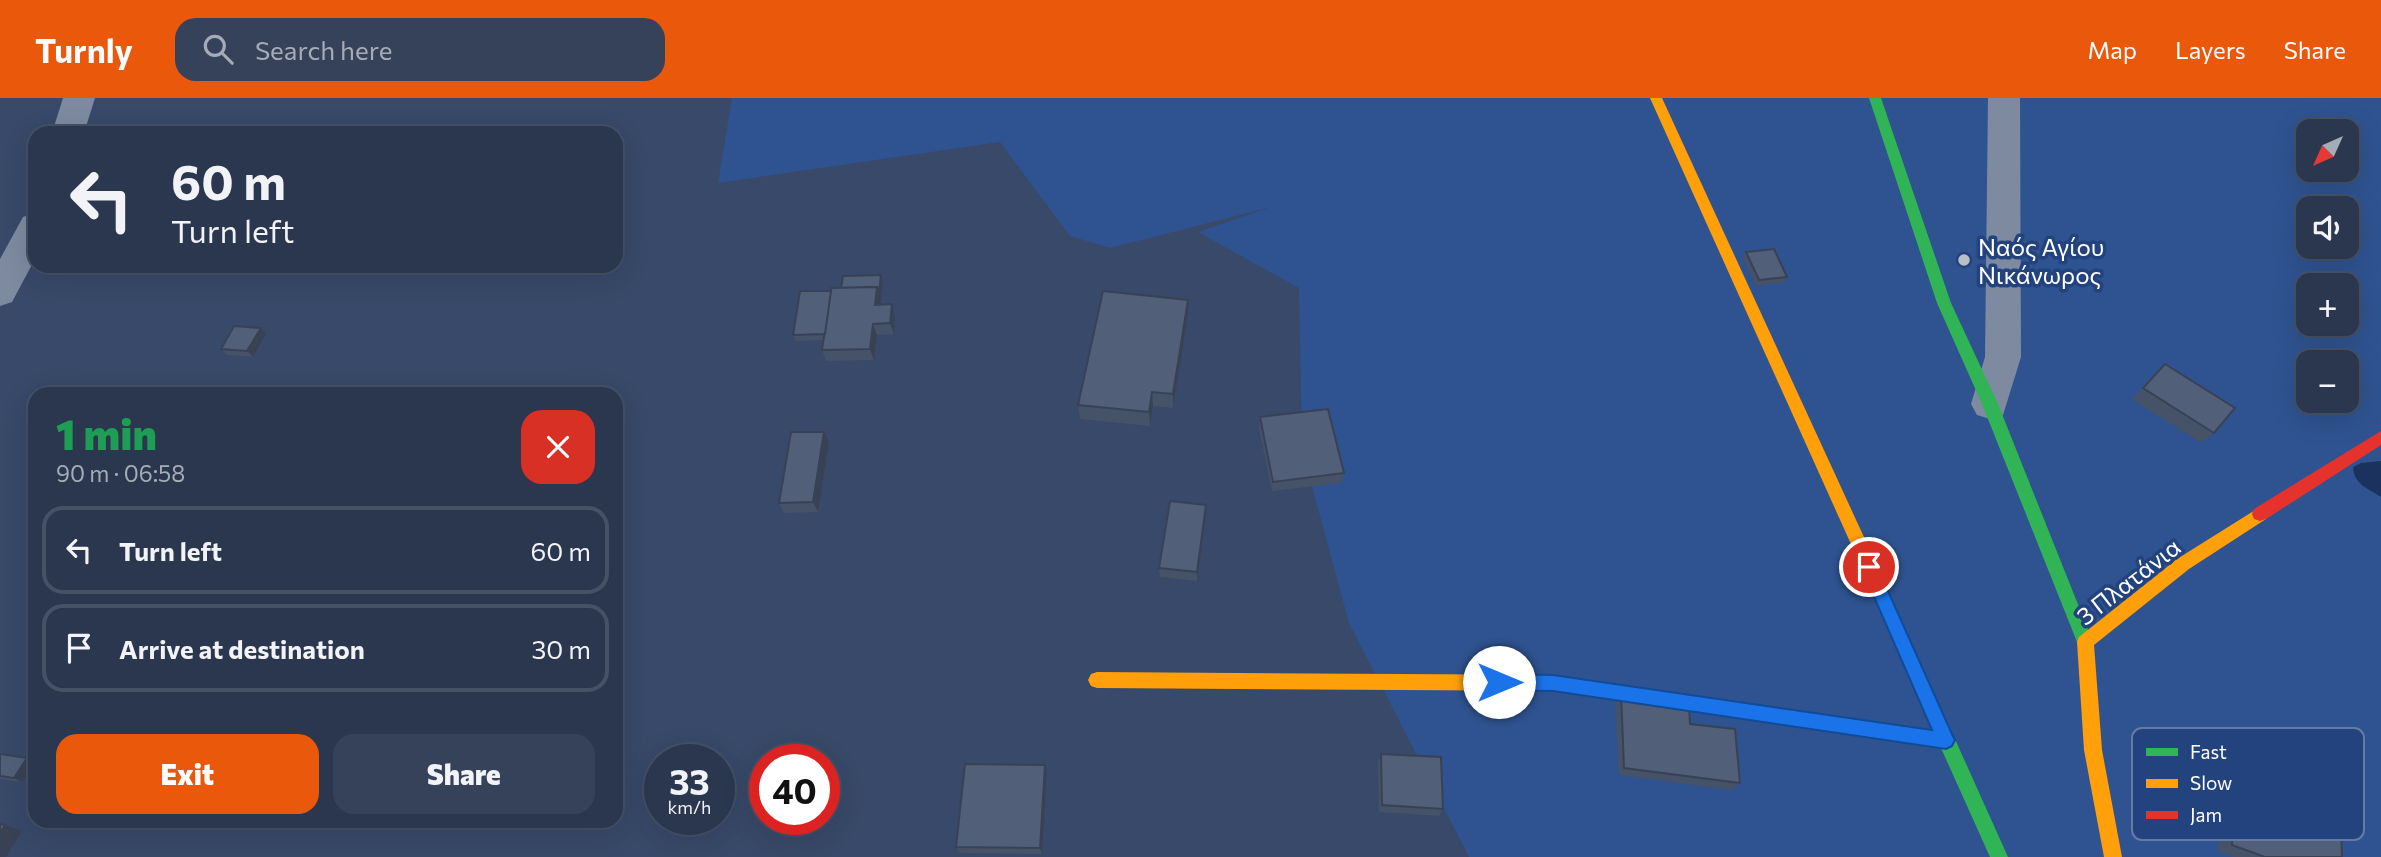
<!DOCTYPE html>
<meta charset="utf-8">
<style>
body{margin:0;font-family:Commissioner,sans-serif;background:#364259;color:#f1f3f6;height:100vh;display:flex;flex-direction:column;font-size:26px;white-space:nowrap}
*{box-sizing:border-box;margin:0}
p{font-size:23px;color:#a5acb7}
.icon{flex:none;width:38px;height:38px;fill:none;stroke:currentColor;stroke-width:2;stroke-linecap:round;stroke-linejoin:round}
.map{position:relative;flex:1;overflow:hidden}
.sheet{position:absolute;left:28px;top:289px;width:595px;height:441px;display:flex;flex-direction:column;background:#2a374f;border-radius:21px;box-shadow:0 7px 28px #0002,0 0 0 2px #465166}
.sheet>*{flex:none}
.guide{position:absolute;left:28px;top:28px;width:595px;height:147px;border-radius:21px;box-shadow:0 7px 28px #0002,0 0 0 2px #465166;background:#2a374f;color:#f1f3f6;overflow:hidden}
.needle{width:46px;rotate:225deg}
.tools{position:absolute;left:2296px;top:21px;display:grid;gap:14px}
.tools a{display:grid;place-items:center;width:63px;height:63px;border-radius:14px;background:#2a374f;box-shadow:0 7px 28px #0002,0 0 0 2px #465166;font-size:35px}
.speed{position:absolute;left:644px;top:646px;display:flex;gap:14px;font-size:35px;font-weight:700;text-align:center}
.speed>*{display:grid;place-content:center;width:91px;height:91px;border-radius:50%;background:#2a374f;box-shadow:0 7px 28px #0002,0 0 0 2px #465166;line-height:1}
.speed small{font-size:18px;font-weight:400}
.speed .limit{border:10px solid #d22;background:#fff;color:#111}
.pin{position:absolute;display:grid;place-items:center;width:60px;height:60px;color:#fff;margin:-30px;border:4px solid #fff;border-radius:50%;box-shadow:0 2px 7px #0007}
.me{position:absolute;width:77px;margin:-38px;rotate:90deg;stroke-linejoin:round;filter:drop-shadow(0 0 5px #0008)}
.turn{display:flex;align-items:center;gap:24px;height:147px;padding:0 28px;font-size:32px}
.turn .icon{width:91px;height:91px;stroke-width:2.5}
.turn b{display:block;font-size:49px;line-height:60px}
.round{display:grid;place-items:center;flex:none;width:74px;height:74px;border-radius:21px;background:#364259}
.overview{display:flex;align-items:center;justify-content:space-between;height:119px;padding:0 28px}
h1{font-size:42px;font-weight:800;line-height:52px;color:#1e9e55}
.button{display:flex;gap:14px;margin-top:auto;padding:14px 28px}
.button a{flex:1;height:80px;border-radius:21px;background:#ea580c;color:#fff;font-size:28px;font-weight:800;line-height:80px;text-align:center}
.button a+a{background:#364259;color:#f1f3f6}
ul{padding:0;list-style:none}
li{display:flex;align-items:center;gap:21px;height:88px;margin:0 14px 10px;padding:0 14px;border:4px solid #465166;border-radius:21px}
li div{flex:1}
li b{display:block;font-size:26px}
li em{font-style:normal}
header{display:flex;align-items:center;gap:42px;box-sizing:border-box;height:98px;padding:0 35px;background:#ea580c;color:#fff}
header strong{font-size:33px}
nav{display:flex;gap:38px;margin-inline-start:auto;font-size:24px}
.search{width:490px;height:63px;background:#364259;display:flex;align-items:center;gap:18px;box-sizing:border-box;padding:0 24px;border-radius:21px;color:#a5acb7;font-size:26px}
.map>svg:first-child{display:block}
.green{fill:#2f5390;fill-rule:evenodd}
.water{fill:#1b325f}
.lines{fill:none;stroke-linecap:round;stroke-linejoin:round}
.street{fill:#7d8aa0;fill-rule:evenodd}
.fast{fill:#30b455;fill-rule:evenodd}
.slow{fill:#ff9f0a;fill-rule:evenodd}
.jam{fill:#e5322d;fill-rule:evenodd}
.wall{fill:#465268}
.shaded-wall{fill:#394255}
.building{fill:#515f79;stroke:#394255;stroke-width:2}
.route{fill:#1a73e8;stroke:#114b97;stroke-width:2}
.poi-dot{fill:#b9bfca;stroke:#23437e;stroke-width:2.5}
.labels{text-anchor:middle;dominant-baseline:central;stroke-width:7;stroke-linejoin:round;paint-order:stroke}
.poi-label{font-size:24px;fill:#fff;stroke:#23437e;text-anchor:start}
.street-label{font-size:24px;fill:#fff;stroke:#23437e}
.key{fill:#23437e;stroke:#657ba5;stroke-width:2}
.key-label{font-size:19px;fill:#fff}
</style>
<header>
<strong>Turnly</strong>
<div class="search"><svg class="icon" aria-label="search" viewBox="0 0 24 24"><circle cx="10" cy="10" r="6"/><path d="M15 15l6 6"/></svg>Search here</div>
<nav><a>Map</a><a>Layers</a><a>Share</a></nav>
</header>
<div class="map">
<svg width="2381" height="759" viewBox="0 0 2381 759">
<rect width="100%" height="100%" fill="#384969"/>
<!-- green -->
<path class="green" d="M 732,0 L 2381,0 L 2381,759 L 1469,759 L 1349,525 L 1302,352 L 1299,190 L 1198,134 L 1271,109 L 1110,150 L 1070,138 L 1000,44 L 718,85 ZM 2308,33 L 2347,33 L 2347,72 L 2308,72 ZM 2308,110 L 2347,110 L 2347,149 L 2308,149 ZM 2308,187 L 2347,187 L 2347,226 L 2308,226 ZM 2308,264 L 2347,264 L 2347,303 L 2308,303 Z"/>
<!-- water -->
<path class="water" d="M 2381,363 L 2381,399 C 2368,390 2354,387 2353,369 L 2361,365 Z"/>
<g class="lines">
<!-- street -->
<g class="street">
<polygon points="63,0 95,0 84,35 52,35"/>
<polygon points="1988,0 2020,0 2021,259 2003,317 1990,321 1977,317 1971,306 1985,259"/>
<polygon points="35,115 35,161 12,204 0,208 0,161 23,119"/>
</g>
<!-- fast -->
<g class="fast">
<polygon points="1869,0 1881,0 1951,205 1998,306 2093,544 2091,549 2085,552 2079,549 2077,544 1982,306 1937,205"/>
<polygon points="1861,443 1867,445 1869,450 2008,759 1990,759 1941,650 1816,630 1813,624 1816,618 1822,616 1933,632 1853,450 1855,445"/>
</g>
<!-- slow -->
<g class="slow">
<polygon points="1650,0 1662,0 1869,450 1867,455 1861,457 1855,455"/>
<polygon points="2260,409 2266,411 2268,416 2266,421 2189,471 2094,547 2102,652 2122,759 2104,759 2084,652 2077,544 2079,539 2177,461"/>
<polygon points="1097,574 1553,577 1593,583 1599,585 1602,591 1599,597 1593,599 1553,593 1097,590 1091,588 1088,582 1091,576"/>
</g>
<!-- jam -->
<g class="jam">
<polygon points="2381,333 2381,347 2266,421 2260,423 2254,421 2252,416 2254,411"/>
<polygon points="1593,583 1822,616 1828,618 1831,624 1828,630 1822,632 1593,599 1587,597 1584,591 1587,585"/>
</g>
</g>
<!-- wall -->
<g class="wall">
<polygon points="1746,154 1787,179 1784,185 1756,188 1743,160"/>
<polygon points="883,183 880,206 892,206 895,217 894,236 877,237 874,262 826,263 822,252 824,242 796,243 793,237 831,193 841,190"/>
<polygon points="1188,202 1188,217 1173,310 1153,308 1150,328 1080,321 1078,307"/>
<polygon points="261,230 266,236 253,259 227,257 221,251"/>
<polygon points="2165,266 2214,335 2201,345 2132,301"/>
<polygon points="1260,319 1344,375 1342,385 1272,393 1259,330"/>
<polygon points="829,344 818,414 784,415 779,405"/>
<polygon points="1206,407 1206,417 1197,483 1160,479 1159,470"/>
<polygon points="1621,596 1690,626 1740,685 1732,692 1619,677 1615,604"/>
<polygon points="0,656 27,660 35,663 22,684 0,681"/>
<polygon points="1381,656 1443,711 1439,718 1379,714 1378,664"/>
<polygon points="1047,675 1042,756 960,755 956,749"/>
<polygon points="2233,688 2342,759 2233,759 2218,753 2219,695"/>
</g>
<!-- shaded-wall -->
<g class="shaded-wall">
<polygon points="881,177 883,183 879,218 875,207 877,189"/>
<polygon points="1188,202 1188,217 1173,310 1173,296"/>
<polygon points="892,206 895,217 894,236 890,225"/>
<polygon points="873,226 877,237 874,262 870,251"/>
<polygon points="261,230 266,236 253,259 247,253"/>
<polygon points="1152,294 1153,308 1150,328 1149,314"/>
<polygon points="824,334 829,344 818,414 813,404"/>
<polygon points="1206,407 1206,417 1197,483 1197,474"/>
<polygon points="27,660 35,663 35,665 22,684 14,680"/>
<polygon points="1045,667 1047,675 1042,756 1040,750"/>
<polygon points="5,727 22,733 6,759 0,759 0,735"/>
</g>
<!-- building -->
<g class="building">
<polygon points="1774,151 1787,179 1759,182 1746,154"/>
<polygon points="881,177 879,194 877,189 841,190 843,178"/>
<polygon points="877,189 875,207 892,206 890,225 873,226 870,251 822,252 831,190"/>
<polygon points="800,193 831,193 825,236 793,237"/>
<polygon points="1103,193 1188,202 1173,296 1152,294 1149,314 1078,307"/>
<polygon points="234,228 261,230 247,253 221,251"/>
<polygon points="2165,266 2235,310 2214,335 2143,290"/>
<polygon points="1328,311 1344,375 1273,384 1260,319"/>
<polygon points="791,334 824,334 813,404 779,405"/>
<polygon points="1170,403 1206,407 1197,474 1159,470"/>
<polygon points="1621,596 1689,605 1690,626 1735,631 1740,685 1624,670"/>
<polygon points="0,656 27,660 14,680 0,678"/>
<polygon points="1381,656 1441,659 1443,711 1382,707"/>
<polygon points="965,666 1045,667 1040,750 956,749"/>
<polygon points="2233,688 2341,727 2342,759 2265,759 2232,747"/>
<polygon points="0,726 5,727 0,735"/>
</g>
<!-- route -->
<polygon class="route" points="1869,462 1875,464 1952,636 1955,642 1952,648 1946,651 1553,593 1499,592 1493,590 1490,584 1493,579 1499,576 1553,577 1932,632 1861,469 1863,464"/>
<!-- markers -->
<circle class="poi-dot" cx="1964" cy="162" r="7"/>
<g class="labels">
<!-- poi labels -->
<g class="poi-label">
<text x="1978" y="148">Ναός Αγίου<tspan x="1978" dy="28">Νικάνωρος</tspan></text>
</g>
<!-- street labels -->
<g class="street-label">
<text transform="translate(2128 483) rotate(-38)">3 Πλατάνια</text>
</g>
</g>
<!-- legend -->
<rect x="2132" y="630" width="232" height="112" rx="10" class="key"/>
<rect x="2146" y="650" width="32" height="8" fill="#30b455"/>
<rect x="2146" y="681" width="32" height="9" fill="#ff9f0a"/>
<rect x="2146" y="713" width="32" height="8" fill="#e5322d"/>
<g class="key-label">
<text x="2190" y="661">Fast</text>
<text x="2190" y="692">Slow</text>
<text x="2190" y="724">Jam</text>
</g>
</svg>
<div class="tools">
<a><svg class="needle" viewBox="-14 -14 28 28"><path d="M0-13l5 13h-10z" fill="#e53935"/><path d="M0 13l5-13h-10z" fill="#a5acb7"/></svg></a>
<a><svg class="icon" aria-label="sound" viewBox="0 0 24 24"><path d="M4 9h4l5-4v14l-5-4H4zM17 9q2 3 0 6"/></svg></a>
<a>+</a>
<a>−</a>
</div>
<div class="speed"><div>33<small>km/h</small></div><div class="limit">40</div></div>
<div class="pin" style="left:1869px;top:469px;background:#d93025"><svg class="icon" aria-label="arrive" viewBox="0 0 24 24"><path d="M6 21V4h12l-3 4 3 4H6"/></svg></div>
<svg class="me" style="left:1499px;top:584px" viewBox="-20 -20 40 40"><circle r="19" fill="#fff"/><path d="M0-13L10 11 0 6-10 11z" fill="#1a73e8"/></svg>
<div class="guide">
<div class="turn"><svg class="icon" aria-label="left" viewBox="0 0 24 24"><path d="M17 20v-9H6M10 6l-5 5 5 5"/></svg><div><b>60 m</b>Turn left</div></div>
</div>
<section class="sheet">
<div class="overview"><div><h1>1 min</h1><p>90 m · 06:58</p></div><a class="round" style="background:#d93025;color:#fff"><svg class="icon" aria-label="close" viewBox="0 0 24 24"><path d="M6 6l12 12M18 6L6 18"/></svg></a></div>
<ul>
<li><svg class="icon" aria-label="left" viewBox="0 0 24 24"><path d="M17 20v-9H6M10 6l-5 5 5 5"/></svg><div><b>Turn left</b></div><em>60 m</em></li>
<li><svg class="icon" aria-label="arrive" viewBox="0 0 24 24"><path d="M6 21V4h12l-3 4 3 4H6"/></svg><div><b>Arrive at destination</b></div><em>30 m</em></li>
</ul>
<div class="button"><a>Exit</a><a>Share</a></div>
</section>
</div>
